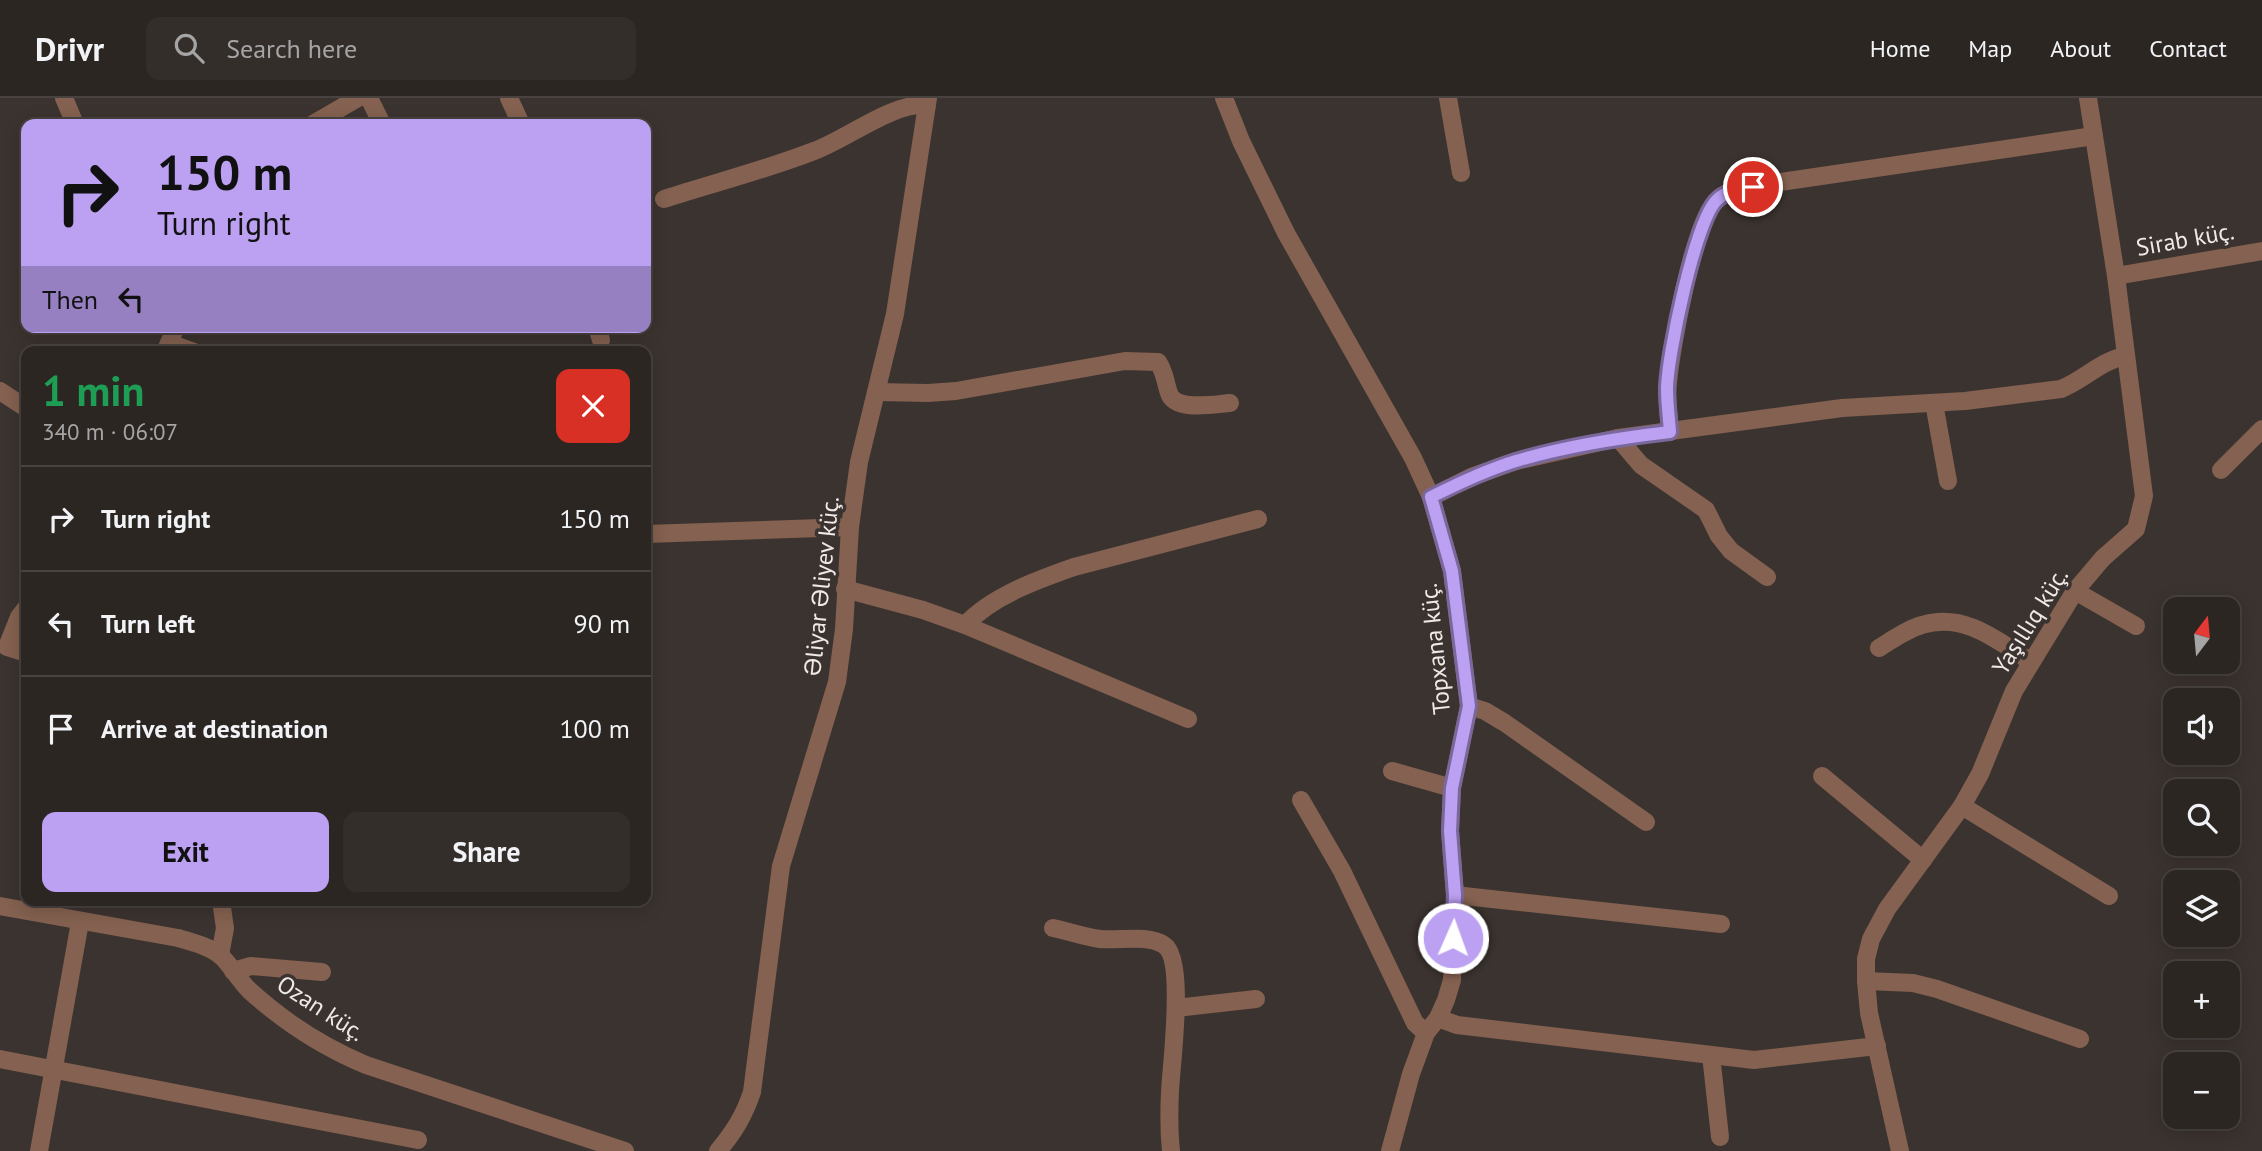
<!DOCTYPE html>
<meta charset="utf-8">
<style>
body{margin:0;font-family:"PT Sans",sans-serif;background:#342e2b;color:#f1f3f6;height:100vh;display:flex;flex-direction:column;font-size:26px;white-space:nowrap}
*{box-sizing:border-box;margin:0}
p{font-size:23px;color:#a6a5a6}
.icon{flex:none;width:38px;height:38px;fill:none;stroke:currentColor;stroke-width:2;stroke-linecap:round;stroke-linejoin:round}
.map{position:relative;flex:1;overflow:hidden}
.panel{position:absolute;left:21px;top:248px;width:630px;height:560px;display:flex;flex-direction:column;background:#2c2623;border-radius:14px;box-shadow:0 4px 18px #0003,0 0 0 2px #484341}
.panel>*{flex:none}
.hud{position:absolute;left:21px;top:21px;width:630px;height:214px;border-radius:14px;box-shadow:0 4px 18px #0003,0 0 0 2px #484341;background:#bca0f2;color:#111;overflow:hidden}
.needle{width:46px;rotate:16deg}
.buttons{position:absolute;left:2163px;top:499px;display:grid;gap:14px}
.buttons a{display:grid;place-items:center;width:77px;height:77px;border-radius:14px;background:#2c2623;box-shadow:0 4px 18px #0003,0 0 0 2px #484341;font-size:35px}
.pin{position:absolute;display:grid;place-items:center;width:60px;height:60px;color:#fff;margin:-30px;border:4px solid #fff;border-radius:50%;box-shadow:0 2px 7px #0007}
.me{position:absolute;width:77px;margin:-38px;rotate:2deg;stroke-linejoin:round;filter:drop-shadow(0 0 5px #0008)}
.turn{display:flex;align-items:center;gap:24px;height:147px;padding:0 21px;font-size:32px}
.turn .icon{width:91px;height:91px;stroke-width:2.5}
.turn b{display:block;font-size:49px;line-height:60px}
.then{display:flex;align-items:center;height:66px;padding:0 21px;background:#0003;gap:14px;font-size:26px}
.round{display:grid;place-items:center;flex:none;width:74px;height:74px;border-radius:14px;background:#342e2b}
.overview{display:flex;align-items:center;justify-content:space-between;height:119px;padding:0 21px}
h1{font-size:42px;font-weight:700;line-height:52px;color:#1e9e55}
.action{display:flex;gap:14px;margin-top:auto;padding:14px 21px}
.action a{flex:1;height:80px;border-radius:14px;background:#bca0f2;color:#111;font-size:28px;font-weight:700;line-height:80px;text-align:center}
.action a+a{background:#342e2b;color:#f1f3f6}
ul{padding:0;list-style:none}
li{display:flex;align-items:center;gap:21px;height:105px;padding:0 21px;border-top:2px solid #484341}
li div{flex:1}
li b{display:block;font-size:26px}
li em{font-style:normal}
header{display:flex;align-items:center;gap:42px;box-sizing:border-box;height:98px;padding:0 35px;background:#2c2623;border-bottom:2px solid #484341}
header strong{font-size:33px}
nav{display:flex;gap:38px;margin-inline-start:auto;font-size:24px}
.search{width:490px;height:63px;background:#342e2b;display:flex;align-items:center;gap:18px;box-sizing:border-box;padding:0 24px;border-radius:14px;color:#a6a5a6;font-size:26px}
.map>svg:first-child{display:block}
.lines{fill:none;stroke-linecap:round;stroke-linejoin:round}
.minor{stroke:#846150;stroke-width:18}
.route-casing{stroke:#7a689d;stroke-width:18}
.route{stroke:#bca0f2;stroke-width:12}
.labels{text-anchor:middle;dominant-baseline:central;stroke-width:7;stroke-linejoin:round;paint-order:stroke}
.street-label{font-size:24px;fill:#efeae7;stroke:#3b332f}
</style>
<header>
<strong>Drivr</strong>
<div class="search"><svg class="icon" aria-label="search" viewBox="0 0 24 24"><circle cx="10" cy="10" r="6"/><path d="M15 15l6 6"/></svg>Search here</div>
<nav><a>Home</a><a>Map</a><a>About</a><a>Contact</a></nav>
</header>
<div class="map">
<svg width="2262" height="1053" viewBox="0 0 2262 1053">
<rect width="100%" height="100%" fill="#3b332f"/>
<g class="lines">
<!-- minor -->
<g class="minor">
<polyline points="64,0 75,26"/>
<polyline points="369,0 382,26"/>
<polyline points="509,0 521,26"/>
<polyline points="1224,0 1241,43 1286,135 1413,360 1431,399 1452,473 1469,608 1452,690 1450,733 1455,797 1452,882 1446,902 1438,920 1426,935 1411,976 1390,1053"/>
<polyline points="1448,0 1461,75"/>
<polyline points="313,26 358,0"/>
<path d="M 664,101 C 714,85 765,72 814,53 C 847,41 893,4 927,7"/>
<polyline points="2116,178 2262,153"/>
<polyline points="597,229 601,242"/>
<polyline points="169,245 194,254"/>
<polyline points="165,254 176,229"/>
<polyline points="0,293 26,310"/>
<path d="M 876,294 L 928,295 L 956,293 L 1125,263 L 1158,264 C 1165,274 1165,284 1169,295 C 1175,314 1215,306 1230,305"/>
<polyline points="1934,305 1948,383"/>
<path d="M 1670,334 C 1669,318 1666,301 1668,285 C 1671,251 1694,120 1718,101 C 1732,88 1756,88 1774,85 L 2094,38"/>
<polyline points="1618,340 1641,367 1706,412 1719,438 1731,453 1767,479"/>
<polyline points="2221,372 2262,331"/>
<path d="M 1431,399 L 1471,379 L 1516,363 L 1618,340 L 1842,310 L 1965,303 L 2061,291 C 2084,282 2100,263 2125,258"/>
<polyline points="646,436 850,429"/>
<polyline points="845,491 923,512 965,527 1188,621"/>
<polyline points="2075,493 2136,528"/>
<polyline points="26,510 19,519 7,549 26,555"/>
<path d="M 965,527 C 992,498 1037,482 1074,469 L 1258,421"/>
<path d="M 1879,550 C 1892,542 1907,531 1922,527 C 1964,514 1997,542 2031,564"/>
<polyline points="1469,608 1485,613 1505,625 1646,724"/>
<polyline points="1392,673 1452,690"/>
<polyline points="1822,678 1923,762"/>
<polyline points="1301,702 1342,773 1415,925 1426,935"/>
<polyline points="1962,708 2109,798"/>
<polyline points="1455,797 1721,826"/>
<path d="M 0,808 L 178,840 C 192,844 211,849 222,859 C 232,869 239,882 249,892 C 284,924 323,949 366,967 L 625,1053"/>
<path d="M 1053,830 C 1068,833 1084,839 1100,841 C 1119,843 1147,836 1164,847 C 1186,861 1171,967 1170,994 C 1169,1014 1169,1034 1171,1053"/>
<polyline points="220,857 225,830 221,803"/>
<polyline points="233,873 251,868 322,874"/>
<polyline points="1866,883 1913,885 1937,891 2080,941"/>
<polyline points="1176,910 1256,901"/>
<polyline points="1438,920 1457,927 1754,962 1877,948"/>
<polyline points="1711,957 1720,1039"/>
<polyline points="0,961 418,1042"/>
<polyline points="39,1053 80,824"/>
<path d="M 718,1053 C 734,1034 744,1018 752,994 L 781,768 L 837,584 L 844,531 L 850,429 L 859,364 L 895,216 L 928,0"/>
<polyline points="1900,1053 1869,915 1866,883 1866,861 1871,841 1887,811 1962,708 1980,676 2014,593 2075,493 2103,460 2136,431 2144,398 2116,178 2088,0"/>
</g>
</g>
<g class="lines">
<!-- route casing -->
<g class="route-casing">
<path id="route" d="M 1453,840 L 1455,797 L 1450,733 L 1452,690 L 1469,608 L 1452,473 L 1431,399 C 1459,385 1486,372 1516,363 C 1566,348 1618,340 1670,334 C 1669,320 1667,305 1667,291 C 1667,260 1696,118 1718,101 C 1728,92 1741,91 1753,89"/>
</g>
<!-- route -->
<use href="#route" class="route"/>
</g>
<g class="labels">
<!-- street labels -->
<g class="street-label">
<text transform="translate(2185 141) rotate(-10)">Sirab küç.</text>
<text transform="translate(821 488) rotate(-84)">Əliyar Əliyev küç.</text>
<text transform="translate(2030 523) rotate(-58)">Yaşıllıq küç.</text>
<text transform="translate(1435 551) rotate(-96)">Topxana küç.</text>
<text transform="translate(321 910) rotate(33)">Ozan küç.</text>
</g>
</g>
</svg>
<div class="buttons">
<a><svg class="needle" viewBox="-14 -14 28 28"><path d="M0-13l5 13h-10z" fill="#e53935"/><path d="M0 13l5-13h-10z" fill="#a6a5a6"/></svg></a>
<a><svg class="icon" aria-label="sound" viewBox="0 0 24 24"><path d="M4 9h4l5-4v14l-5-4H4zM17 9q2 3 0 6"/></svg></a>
<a><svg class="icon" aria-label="search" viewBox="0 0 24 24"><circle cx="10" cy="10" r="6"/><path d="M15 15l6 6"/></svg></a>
<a><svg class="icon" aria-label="layers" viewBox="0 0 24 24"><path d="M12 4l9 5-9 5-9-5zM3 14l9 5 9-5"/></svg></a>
<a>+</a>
<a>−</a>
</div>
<div class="pin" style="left:1753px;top:89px;background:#d93025"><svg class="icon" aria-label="arrive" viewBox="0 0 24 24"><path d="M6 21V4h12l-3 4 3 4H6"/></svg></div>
<svg class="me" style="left:1453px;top:840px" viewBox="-20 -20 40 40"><circle r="17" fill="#bca0f2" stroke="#fff" stroke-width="3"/><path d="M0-11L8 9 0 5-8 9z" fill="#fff"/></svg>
<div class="hud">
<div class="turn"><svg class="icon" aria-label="right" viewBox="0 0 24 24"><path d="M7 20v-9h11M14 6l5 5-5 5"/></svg><div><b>150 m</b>Turn right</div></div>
<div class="then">Then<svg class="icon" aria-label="left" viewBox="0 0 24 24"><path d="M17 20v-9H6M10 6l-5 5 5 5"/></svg></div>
</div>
<section class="panel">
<div class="overview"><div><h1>1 min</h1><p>340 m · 06:07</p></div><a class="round" style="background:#d93025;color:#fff"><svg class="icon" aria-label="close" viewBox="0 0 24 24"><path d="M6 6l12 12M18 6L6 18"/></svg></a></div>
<ul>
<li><svg class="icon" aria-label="right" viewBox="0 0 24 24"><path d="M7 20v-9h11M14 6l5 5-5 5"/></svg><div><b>Turn right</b></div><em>150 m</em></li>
<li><svg class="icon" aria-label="left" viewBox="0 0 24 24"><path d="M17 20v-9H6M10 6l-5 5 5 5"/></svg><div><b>Turn left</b></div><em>90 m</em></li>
<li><svg class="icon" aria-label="arrive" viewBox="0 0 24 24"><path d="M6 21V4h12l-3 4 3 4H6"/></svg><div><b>Arrive at destination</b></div><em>100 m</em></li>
</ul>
<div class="action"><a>Exit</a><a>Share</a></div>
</section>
</div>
